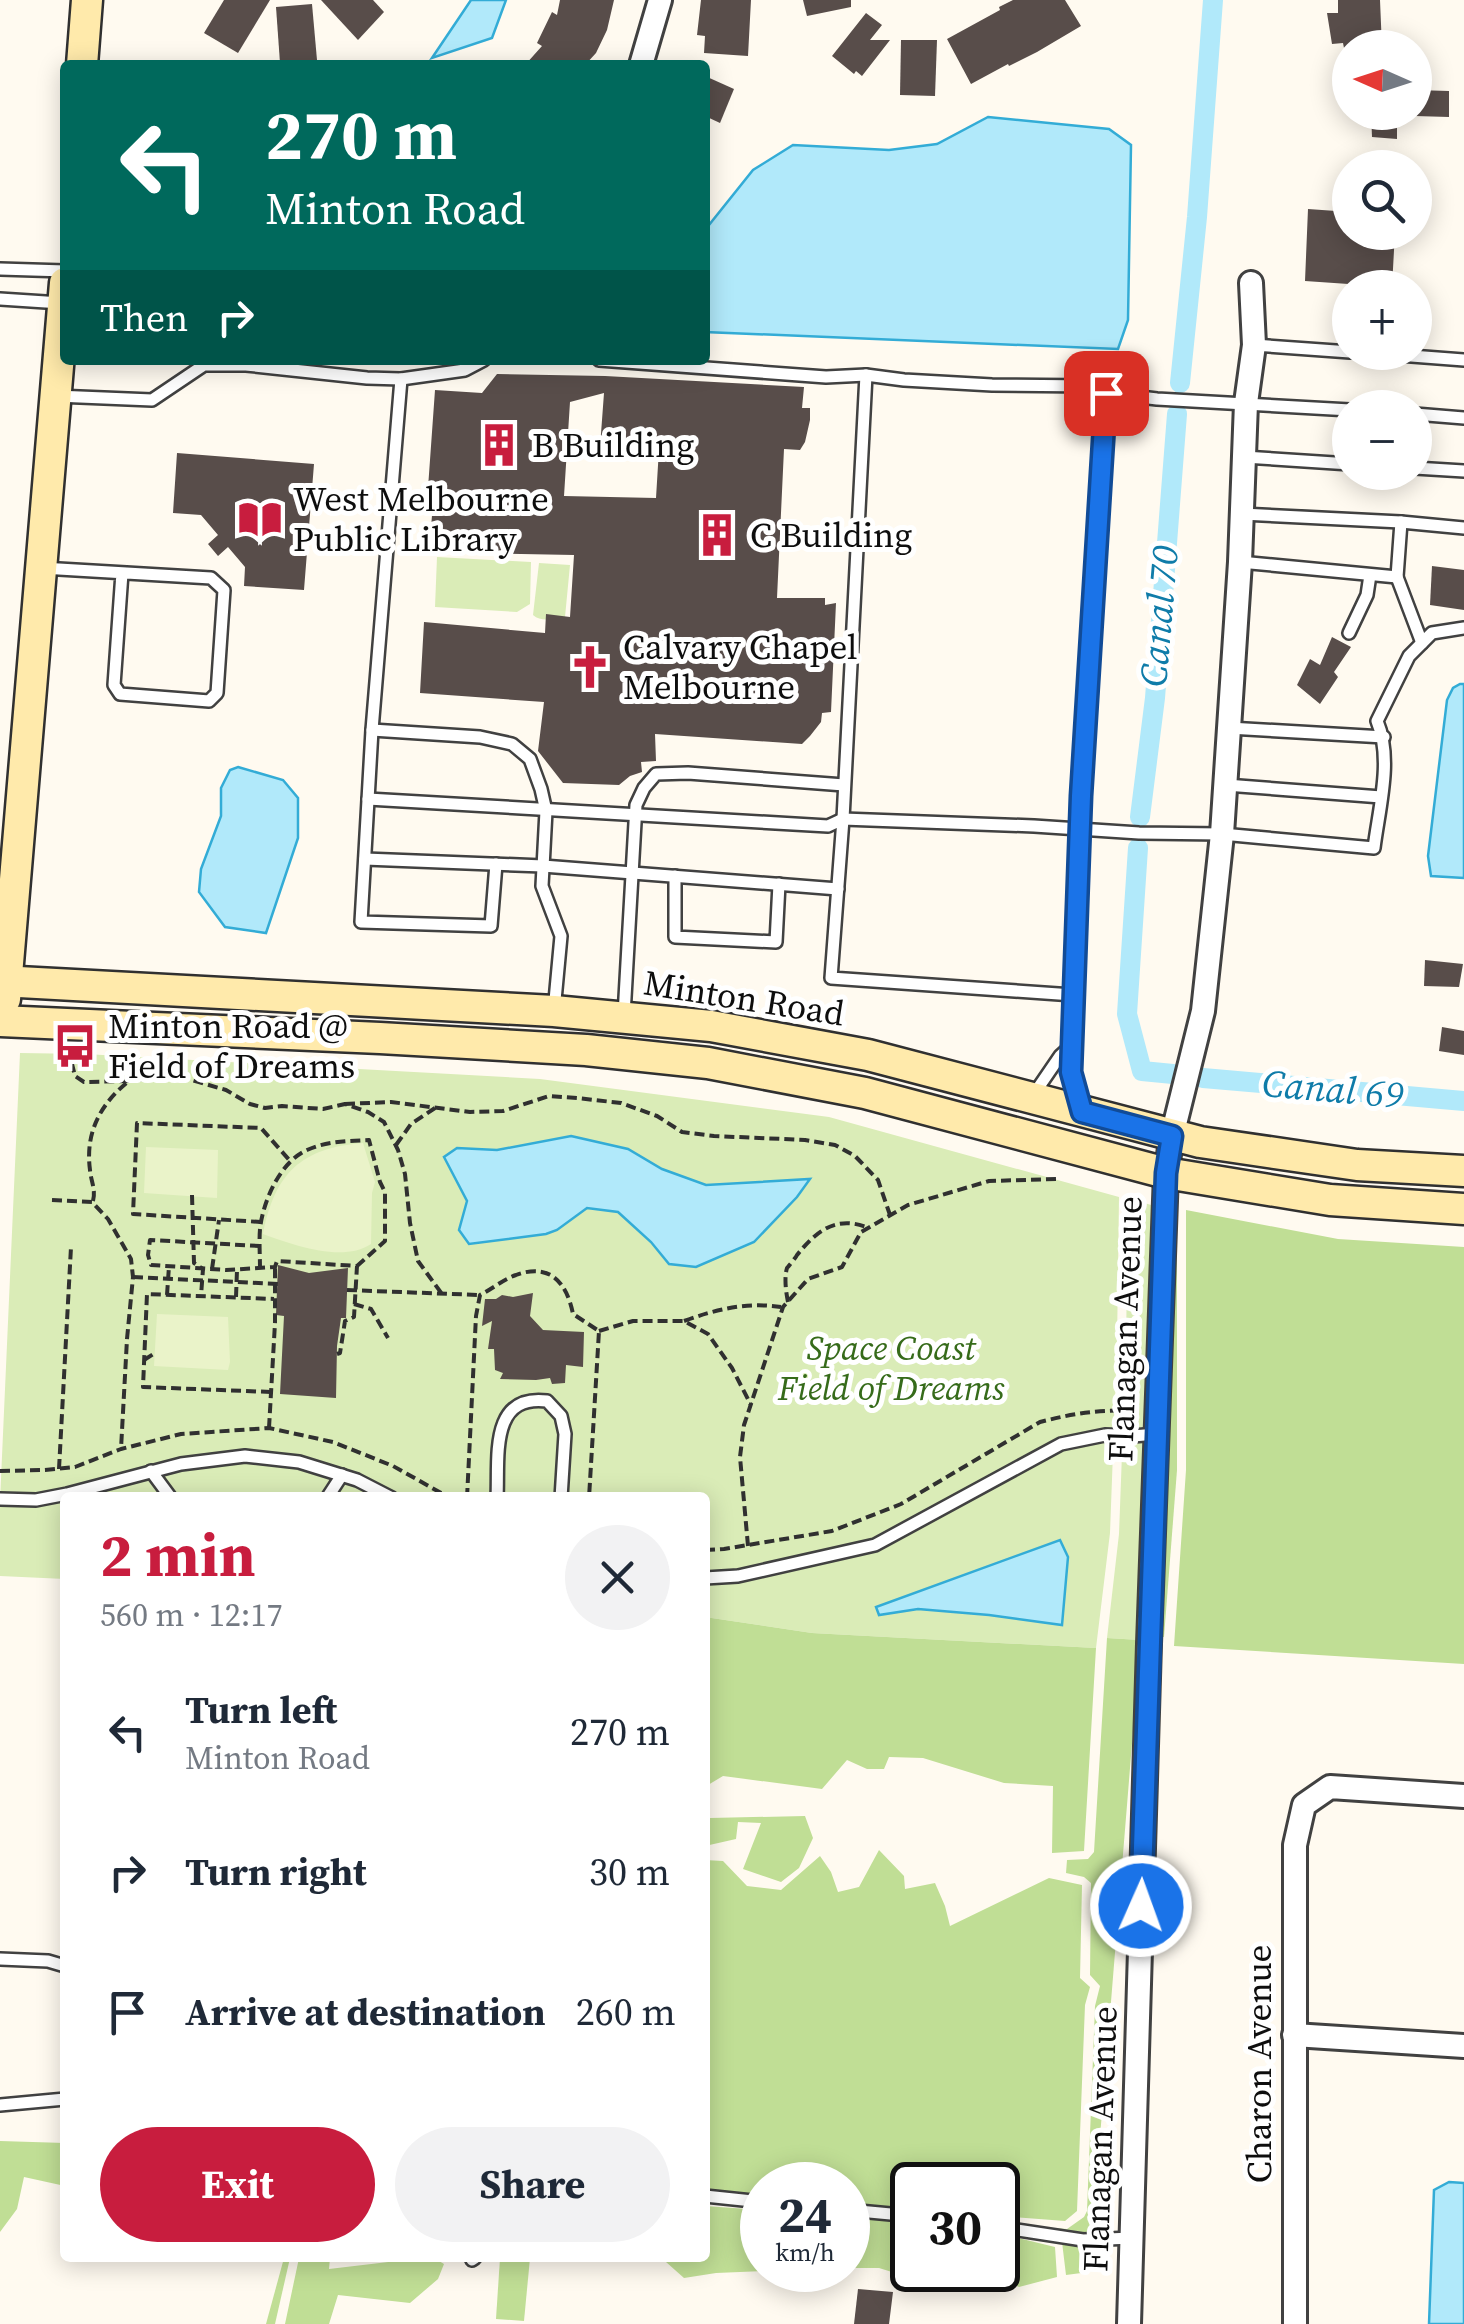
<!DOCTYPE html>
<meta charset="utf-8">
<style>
body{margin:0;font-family:"Source Serif 4",serif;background:#f2f2f3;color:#1f2937;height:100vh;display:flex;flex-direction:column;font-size:38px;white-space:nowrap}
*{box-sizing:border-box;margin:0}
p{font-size:32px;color:#747a83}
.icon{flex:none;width:55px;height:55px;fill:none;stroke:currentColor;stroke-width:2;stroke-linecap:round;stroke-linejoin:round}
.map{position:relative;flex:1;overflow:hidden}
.drawer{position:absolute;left:60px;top:1492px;width:650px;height:770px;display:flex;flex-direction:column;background:#fff;border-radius:10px;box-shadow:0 5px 25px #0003}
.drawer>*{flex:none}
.guide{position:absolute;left:60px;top:60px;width:650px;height:305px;border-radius:10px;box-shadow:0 5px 25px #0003;background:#00695c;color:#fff;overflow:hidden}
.needle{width:65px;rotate:273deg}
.buttons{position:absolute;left:1332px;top:30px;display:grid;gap:20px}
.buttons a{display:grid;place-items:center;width:100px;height:100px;border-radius:50%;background:#fff;box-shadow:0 5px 25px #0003;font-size:50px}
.speed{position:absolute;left:740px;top:2162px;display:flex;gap:20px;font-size:50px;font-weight:700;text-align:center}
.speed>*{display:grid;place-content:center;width:130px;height:130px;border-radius:50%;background:#fff;box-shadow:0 5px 25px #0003;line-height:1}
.speed small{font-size:25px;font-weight:400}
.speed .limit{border:5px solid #111;border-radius:15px;background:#fff;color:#111}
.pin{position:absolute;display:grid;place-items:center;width:85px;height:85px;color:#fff;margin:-42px;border-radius:20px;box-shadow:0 5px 15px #0006}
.me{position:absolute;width:110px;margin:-55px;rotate:2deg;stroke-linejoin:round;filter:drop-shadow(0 0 8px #0008)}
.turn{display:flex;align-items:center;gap:35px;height:210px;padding:0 40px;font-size:45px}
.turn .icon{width:130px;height:130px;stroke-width:2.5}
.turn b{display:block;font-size:70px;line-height:85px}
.then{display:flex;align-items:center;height:95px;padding:0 40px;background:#0003;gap:20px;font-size:38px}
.round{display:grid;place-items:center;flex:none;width:105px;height:105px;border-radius:52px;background:#f2f2f3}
.overview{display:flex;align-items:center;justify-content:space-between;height:170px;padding:0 40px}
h1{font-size:60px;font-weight:700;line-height:75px;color:#c81d3e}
.action{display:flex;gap:20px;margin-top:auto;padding:20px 40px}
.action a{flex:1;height:115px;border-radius:60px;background:#c81d3e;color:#fff;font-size:40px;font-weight:700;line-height:115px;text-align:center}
.action a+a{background:#f2f2f3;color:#1f2937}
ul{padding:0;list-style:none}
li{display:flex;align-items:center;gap:30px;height:140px;padding:0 40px}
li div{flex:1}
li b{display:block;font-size:38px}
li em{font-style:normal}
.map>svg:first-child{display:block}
.green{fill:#daecb7}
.forest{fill:#c0de95}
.pitch{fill:#eaf3c9}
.water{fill:#b1e9fa;stroke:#33acd6;stroke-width:2.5}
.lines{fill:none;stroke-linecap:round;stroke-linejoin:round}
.canal{stroke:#b1e9fa;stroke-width:20}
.building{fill:#584d4a;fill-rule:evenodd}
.lane-casing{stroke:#414141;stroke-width:16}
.street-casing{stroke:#414141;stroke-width:28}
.secondary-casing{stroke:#303030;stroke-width:35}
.path{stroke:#303030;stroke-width:4;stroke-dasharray:10 5;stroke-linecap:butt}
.lane{stroke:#fff;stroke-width:11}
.street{stroke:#fff;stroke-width:22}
.secondary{stroke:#ffeaab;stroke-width:30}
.route-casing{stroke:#114b97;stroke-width:25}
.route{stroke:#1a73e8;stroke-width:18}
.labels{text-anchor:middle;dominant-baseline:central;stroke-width:10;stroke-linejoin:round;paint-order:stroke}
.poi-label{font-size:35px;fill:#0e0e0e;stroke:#fff;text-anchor:start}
.street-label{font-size:35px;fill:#0e0e0e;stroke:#fff}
.park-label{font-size:35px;font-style:italic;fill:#366b1a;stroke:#fff}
.water-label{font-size:38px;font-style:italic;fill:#0f7ca9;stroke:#fff}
</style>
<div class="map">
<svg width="1464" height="2324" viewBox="0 0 1464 2324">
<rect width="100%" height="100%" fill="#fffaf0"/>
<!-- green -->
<g class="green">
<polygon points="437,557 531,562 530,604 517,612 435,607"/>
<path d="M 539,563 L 570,565 L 565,617 C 555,618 542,623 533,615 Z"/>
<polygon points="20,1053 85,1054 540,1079 829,1117 1119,1197 1117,1345 1110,1533 1096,1648 812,1633 705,1617 705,1498 65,1498 65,1579 0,1576 0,1501"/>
<polygon points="1128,1198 1161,1208 1140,1640 1107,1638 1119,1534 1126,1346"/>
</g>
<!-- forest -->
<g class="forest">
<polygon points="1161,1208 1177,1210 1177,1470 1164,1637 1146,1636"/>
<polygon points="1186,1210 1338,1239 1464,1247 1464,1664 1174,1646 1186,1470"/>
<polygon points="705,1617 812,1633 1096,1648 1084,1851 1052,1853 1053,1786 1004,1783 923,1758 889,1757 884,1769 867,1769 847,1760 822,1789 723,1776 708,1785 710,1818 805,1816 813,1838 799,1868 781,1882 743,1869 761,1823 738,1822 736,1839 705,1846"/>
<polygon points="1107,1638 1140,1640 1138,1670 1089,2272 1066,2275 1062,2242 998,2224 1067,2229 1084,2217 1087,2211 1095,2006 1100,1986 1090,1975 1091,1883 1084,1877 1066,1873 1067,1860 1088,1859 1094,1852"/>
<polygon points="879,1850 904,1876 905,1889 935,1883 945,1906 950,1926 1049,1878 1082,1885 1080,1978 1090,1987 1085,2005 1077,2211 1065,2221 998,2216 998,2185 912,2185 912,2210 848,2205 848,2185 762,2185 762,2199 705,2195 705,1860 723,1861 747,1886 781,1890 820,1856 831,1872 838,1892 859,1887"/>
<polygon points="0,2141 65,2143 65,2186 24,2177 17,2209 0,2232"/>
<polygon points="705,2206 762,2210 762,2270 790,2270 716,2273 684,2278 666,2262 665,2258 705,2258"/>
<polygon points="848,2216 912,2222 912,2270 998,2270 998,2233 1055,2247 1057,2277 1019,2287 982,2272 933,2274 921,2281 879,2268 848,2268"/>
<polygon points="284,2258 290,2258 275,2324 266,2324"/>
<polygon points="299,2258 330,2258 329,2269 422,2258 434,2258 444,2264 438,2279 410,2303 338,2295 329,2324 285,2324"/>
<polygon points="500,2258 530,2258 524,2321 496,2319"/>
</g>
<!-- pitch -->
<g class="pitch">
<path d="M 363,1143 L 375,1182 L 372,1193 L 371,1244 C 343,1263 293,1245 263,1234 C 275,1173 301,1148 363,1143 Z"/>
<polygon points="146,1147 218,1150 217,1198 144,1193"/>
<polygon points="157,1314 228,1317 230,1362 228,1370 154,1366"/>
</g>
<!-- water -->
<g class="water">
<polygon points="471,0 506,0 492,38 432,58"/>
<polygon points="988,117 1109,129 1131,145 1128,320 1118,349 705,332 705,230 753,170 793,145 889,150 937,144"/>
<polygon points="1460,684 1464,684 1464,878 1431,876 1428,856 1447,700 1453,688"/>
<polygon points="238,767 283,780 298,798 298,838 266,933 225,927 199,892 201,869 221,816 221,788 230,770"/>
<polygon points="571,1136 628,1149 662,1169 706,1185 810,1179 797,1197 754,1242 696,1267 669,1264 651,1242 618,1212 587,1208 557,1230 546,1234 469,1244 459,1230 467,1201 444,1157 457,1148 497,1150"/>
<polygon points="1060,1540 1068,1557 1062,1625 989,1615 918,1609 879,1615 876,1607"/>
<polygon points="1449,2182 1464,2183 1464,2324 1429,2324 1434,2190"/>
</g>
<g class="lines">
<!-- canal -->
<g class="canal">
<polyline points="1180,383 1197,217 1213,0"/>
<polyline points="1140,817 1155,698 1177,414"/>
<polyline points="1138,848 1127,1014 1142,1071 1173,1074"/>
<polyline points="1203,1078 1464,1101"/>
</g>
</g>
<!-- building -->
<g class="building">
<polygon points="224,0 270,0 238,53 204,33"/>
<polygon points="321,0 373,0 384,12 358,40"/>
<polygon points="560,0 614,0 607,30 596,53 585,65 525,65 542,46 537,43 552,12 557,15"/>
<polygon points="701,0 751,0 748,56 704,53 705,36 697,35"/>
<polygon points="803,0 851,0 851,7 807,16"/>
<polygon points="1013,0 1065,0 1081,26 1037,52 1009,66 1008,64 971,84 947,39 1000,10 999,7"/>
<polygon points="1338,0 1380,0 1382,48 1344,48 1343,43 1332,44 1327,13 1338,13"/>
<polygon points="312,4 317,60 280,63 276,7"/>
<polygon points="866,13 882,25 870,40 890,40 862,76 856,71 854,74 832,56"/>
<polygon points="901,40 937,40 935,96 900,95"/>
<polygon points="705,76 734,89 720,123 705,116"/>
<polygon points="1415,90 1449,91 1449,117 1415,116"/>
<polygon points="1371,112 1397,112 1397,139 1372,137"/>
<polygon points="1308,209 1350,212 1350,232 1395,232 1392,287 1305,281"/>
<path d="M 497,374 L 605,376 L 804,387 L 802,408 L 810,408 L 810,420 L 805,442 L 800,450 L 784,449 L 777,598 L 825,598 L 825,605 L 836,603 L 831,712 L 822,713 L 821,722 L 810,736 L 802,744 L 655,734 L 656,761 L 641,762 L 642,772 L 630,776 L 619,785 L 563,783 L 538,751 L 544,702 L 420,693 L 424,622 L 545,633 L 546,614 L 570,617 L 574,555 L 429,552 L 434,491 L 428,488 L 435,390 L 482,393 ZM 604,393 L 600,447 L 659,449 L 656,498 L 564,496 L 570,402 Z"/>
<polygon points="177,453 314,464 304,590 244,586 245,567 228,547 218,556 208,544 218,535 201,515 173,513"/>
<polygon points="1432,566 1464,570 1464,610 1430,605"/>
<polygon points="1332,637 1351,647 1334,672 1338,677 1320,704 1297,685 1310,659 1320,665"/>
<polygon points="1425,960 1463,964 1459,987 1424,986"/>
<polygon points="1442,1027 1464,1031 1464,1055 1439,1051"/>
<polygon points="278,1265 309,1273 348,1268 346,1318 341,1318 337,1346 336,1398 280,1394 284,1316 276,1315"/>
<polygon points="533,1293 530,1316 543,1330 584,1332 583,1367 566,1365 565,1383 552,1384 550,1378 536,1380 500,1379 503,1373 495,1370 494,1349 488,1349 492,1321 482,1326 485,1299 496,1299 502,1295 513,1297"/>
<polygon points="858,2289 893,2292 889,2324 854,2324"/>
</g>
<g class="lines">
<!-- lane casing -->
<g class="lane-casing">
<g id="lane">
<polyline points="0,269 65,271"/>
<polyline points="0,299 61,303"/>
<polyline points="1254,345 1350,352"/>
<polyline points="1359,352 1464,360"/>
<polyline points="599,360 826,377 866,375 904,380 992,385 1092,386 1107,393 1157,399 1350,410"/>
<polyline points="866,375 843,819 831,978 1073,995"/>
<polyline points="401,379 372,730 361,922 491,926 496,864"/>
<polyline points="56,396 152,400 204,365 246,365 367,378 401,379 465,370 484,360"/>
<polyline points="1415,414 1464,418"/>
<polyline points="1244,457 1350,464"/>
<polyline points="1415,468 1464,471"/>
<polyline points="1242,514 1401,522 1464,528"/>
<polyline points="1240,562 1397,577 1401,522"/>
<polyline points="42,568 211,578 224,590 217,693 209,701 120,694 114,685 122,573"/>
<polyline points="1397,577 1422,643"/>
<polyline points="1349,633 1367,595 1370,575"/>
<polyline points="1229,728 1384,737"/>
<polyline points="372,730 480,737 512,744 530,759 541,789 546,811 542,886 561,936 554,1011"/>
<polyline points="1226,785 1381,797"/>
<path d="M 368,799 L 828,826 L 843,819 L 1034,826 L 1139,833 L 1222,834 L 1374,848 C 1379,808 1393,759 1377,721 L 1409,656 L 1432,633 L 1464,628"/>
<polyline points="365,859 543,866 838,889"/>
<polyline points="675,876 675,937 776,942 779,884"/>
<polyline points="624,1015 636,805 644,788 656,774 688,773 844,785"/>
<polyline points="1034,1094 1060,1056 1071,1046"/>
<polyline points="1081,1108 1071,1072 1073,995 1081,796 1107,393"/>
<polyline points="151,1471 171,1498"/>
<polyline points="327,1498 342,1475"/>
<path d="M 497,1498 C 499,1457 489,1394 547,1401 L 561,1416 L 565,1434 L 561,1498"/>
<polyline points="0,1499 36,1500 67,1494 181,1464 245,1456 299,1462 357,1480 392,1498"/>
<polyline points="705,1578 738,1576 875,1545 1061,1444 1105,1435 1133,1436 1156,1434"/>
<polyline points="0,1959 48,1961 65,1966"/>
<polyline points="0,2105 65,2099"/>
<polyline points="705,2196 762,2202"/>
<polyline points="848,2210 912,2216"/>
<polyline points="998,2227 1083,2240 1132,2238"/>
<polyline points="472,2260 475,2258"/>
</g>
</g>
<!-- street casing -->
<g class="street-casing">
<g id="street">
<polyline points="641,65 660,0"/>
<polyline points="1294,2035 1464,2046"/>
<polyline points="1129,2324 1149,1644 1166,1173 1172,1136 1203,1011 1222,834 1240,562 1246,403 1254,345 1251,283"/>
<polyline points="1295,2324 1295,1845 1304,1805 1330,1787 1464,1796"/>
</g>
</g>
<!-- secondary casing -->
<g class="secondary-casing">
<g id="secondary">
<polyline points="82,65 87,0"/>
<polyline points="0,981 554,1011 711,1026 868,1055 1200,1142 1357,1165 1464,1171"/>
<polyline points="5,999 65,283"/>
<polyline points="0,1021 380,1038 586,1050 708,1063 865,1093 1166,1173 1330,1200 1464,1209"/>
</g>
</g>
<!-- path -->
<g class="path">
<polyline points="68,1048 75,1076 84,1082 129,1081 165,1076 188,1079 226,1090 250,1104 265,1108 282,1106 323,1109 345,1104 368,1112 384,1122 398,1150 405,1174 410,1223 418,1261 442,1294"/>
<polyline points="345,1104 391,1102 470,1112 503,1111 549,1096 577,1098 621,1103 657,1116 682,1132 714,1136 805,1140 835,1145 855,1156 878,1180 890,1215"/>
<polyline points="396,1145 411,1124 435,1108"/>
<polyline points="192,1195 194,1263 203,1269 201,1296"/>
<polyline points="52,1200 92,1202 108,1219 131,1259 133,1277 127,1339 121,1449"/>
<path d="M 93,1201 C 96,1189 91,1182 90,1170 C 85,1133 100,1104 129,1081"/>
<polyline points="261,1222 133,1214 137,1123 261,1128 291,1162"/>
<polyline points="260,1246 150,1240 148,1255 151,1265 226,1270 275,1267 277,1261 357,1266 354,1317 345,1321 340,1353 337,1354"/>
<polyline points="212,1269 219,1220"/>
<path d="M 260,1269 C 260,1256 259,1242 260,1229 C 263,1201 280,1162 307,1150 C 327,1141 348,1141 369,1140 L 380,1182 L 385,1192 L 385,1241 L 357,1266"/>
<polyline points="133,1277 278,1284"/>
<polyline points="347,1290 480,1295"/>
<polyline points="167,1295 169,1266"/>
<polyline points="236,1297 237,1270"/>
<path d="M 788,1302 C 786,1292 784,1278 787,1268 C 788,1267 797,1256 797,1255 C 817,1230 837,1215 869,1228"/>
<polyline points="354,1304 371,1309 388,1338"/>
<path d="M 684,1321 C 717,1309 746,1302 781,1307"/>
<polyline points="599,1331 633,1321 684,1321 708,1334 732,1368 751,1405"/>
<polyline points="144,1360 155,1353"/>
<polyline points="271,1392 143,1387 147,1294 274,1299"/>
<polyline points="269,1428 275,1323 275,1268"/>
<polyline points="59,1469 71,1247"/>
<polyline points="0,1471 45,1470 75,1467 121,1449 181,1434 269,1428 333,1442 393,1466 450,1498"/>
<path d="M 467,1498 L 476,1316 L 480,1295 C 492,1289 504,1279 516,1275 C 551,1262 567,1284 573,1314 L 599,1331 L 589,1498"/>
<polyline points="748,1546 740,1457 744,1425 783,1307 808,1279 842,1267 861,1232 908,1205 989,1181 1056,1179"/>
<path d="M 705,1550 L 724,1549 L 832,1531 L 901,1504 L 1040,1422 C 1071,1414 1100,1409 1132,1411"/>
</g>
<!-- lane -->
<use href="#lane" class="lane"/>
<!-- street -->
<use href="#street" class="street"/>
<!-- secondary -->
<use href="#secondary" class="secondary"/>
</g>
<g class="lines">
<!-- route casing -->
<g class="route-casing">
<polyline id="route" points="1106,393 1081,796 1071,1072 1082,1112 1172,1136 1166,1173 1141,1906"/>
</g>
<!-- route -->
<use href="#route" class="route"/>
</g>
<!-- icons -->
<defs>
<g id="building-bare" transform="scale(3.45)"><path d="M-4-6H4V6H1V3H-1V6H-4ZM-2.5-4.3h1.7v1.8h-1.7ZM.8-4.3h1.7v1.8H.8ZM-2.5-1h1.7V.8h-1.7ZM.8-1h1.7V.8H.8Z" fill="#c81d3e" stroke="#fff" stroke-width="2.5" paint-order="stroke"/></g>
<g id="library-bare" transform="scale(3.45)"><path d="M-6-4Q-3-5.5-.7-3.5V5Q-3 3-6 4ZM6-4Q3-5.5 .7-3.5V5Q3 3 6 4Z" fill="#c81d3e" stroke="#fff" stroke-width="2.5" paint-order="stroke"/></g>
<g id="church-bare" transform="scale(3.45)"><path d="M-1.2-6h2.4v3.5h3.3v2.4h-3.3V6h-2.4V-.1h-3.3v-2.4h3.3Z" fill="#c81d3e" stroke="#fff" stroke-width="2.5" paint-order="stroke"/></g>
<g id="bus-bare" transform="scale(3.45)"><path d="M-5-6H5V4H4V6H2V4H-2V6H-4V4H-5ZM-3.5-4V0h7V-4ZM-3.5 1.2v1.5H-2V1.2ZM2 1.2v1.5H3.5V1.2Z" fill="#c81d3e" stroke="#fff" stroke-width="2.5" paint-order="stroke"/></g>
</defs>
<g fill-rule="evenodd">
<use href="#building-bare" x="499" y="445"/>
<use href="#library-bare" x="260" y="519"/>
<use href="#building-bare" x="717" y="535"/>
<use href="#church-bare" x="590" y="667"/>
<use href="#bus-bare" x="75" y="1046"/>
</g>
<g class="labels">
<!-- poi labels -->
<g class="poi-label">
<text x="532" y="445">B Building</text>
<text x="293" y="499">West Melbourne<tspan x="293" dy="40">Public Library</tspan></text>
<text x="750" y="535">C Building</text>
<text x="623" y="647">Calvary Chapel<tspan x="623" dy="40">Melbourne</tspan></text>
<text x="108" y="1026">Minton Road @<tspan x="108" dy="40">Field of Dreams</tspan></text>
</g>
<!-- street labels -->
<g class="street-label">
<text transform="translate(744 998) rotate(9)">Minton Road</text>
<text transform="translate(1125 1329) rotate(-88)">Flanagan Avenue</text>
<text transform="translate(1259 2064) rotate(-90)">Charon Avenue</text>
<text transform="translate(1100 2139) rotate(-88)">Flanagan Avenue</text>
</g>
<!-- park labels -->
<g class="park-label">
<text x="891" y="1348">Space Coast<tspan x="891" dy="40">Field of Dreams</tspan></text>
</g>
<!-- water labels -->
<g class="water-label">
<text transform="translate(1159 616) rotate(-85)">Canal 70</text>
<text transform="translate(1333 1089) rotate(5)">Canal 69</text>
</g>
</g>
</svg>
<div class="buttons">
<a><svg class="needle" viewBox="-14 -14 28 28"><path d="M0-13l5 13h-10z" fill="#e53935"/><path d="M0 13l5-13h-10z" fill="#747a83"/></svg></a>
<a><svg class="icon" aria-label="search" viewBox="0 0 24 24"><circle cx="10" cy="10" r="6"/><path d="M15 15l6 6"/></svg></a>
<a>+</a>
<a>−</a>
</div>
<div class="speed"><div>24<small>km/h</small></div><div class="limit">30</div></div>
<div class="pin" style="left:1106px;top:393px;background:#d93025"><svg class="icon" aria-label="arrive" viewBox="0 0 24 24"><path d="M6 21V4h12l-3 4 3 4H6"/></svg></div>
<svg class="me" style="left:1141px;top:1906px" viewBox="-20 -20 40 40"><circle r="17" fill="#1a73e8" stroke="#fff" stroke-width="3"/><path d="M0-11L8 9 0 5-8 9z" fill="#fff"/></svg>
<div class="guide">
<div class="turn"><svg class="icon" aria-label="left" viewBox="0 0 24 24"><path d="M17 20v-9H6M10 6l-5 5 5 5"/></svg><div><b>270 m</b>Minton Road</div></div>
<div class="then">Then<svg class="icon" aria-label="right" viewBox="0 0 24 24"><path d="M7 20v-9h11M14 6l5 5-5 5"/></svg></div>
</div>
<section class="drawer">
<div class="overview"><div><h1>2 min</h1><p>560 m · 12:17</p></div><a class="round"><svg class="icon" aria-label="close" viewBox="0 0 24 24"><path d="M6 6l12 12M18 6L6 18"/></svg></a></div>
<ul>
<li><svg class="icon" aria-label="left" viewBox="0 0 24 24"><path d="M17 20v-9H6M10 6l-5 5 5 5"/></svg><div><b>Turn left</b><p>Minton Road</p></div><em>270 m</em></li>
<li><svg class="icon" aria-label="right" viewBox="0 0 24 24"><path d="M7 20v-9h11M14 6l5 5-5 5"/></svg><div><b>Turn right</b></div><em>30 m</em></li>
<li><svg class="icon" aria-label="arrive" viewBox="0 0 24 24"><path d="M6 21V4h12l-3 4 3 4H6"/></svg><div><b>Arrive at destination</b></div><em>260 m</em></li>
</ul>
<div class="action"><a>Exit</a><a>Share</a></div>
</section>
</div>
